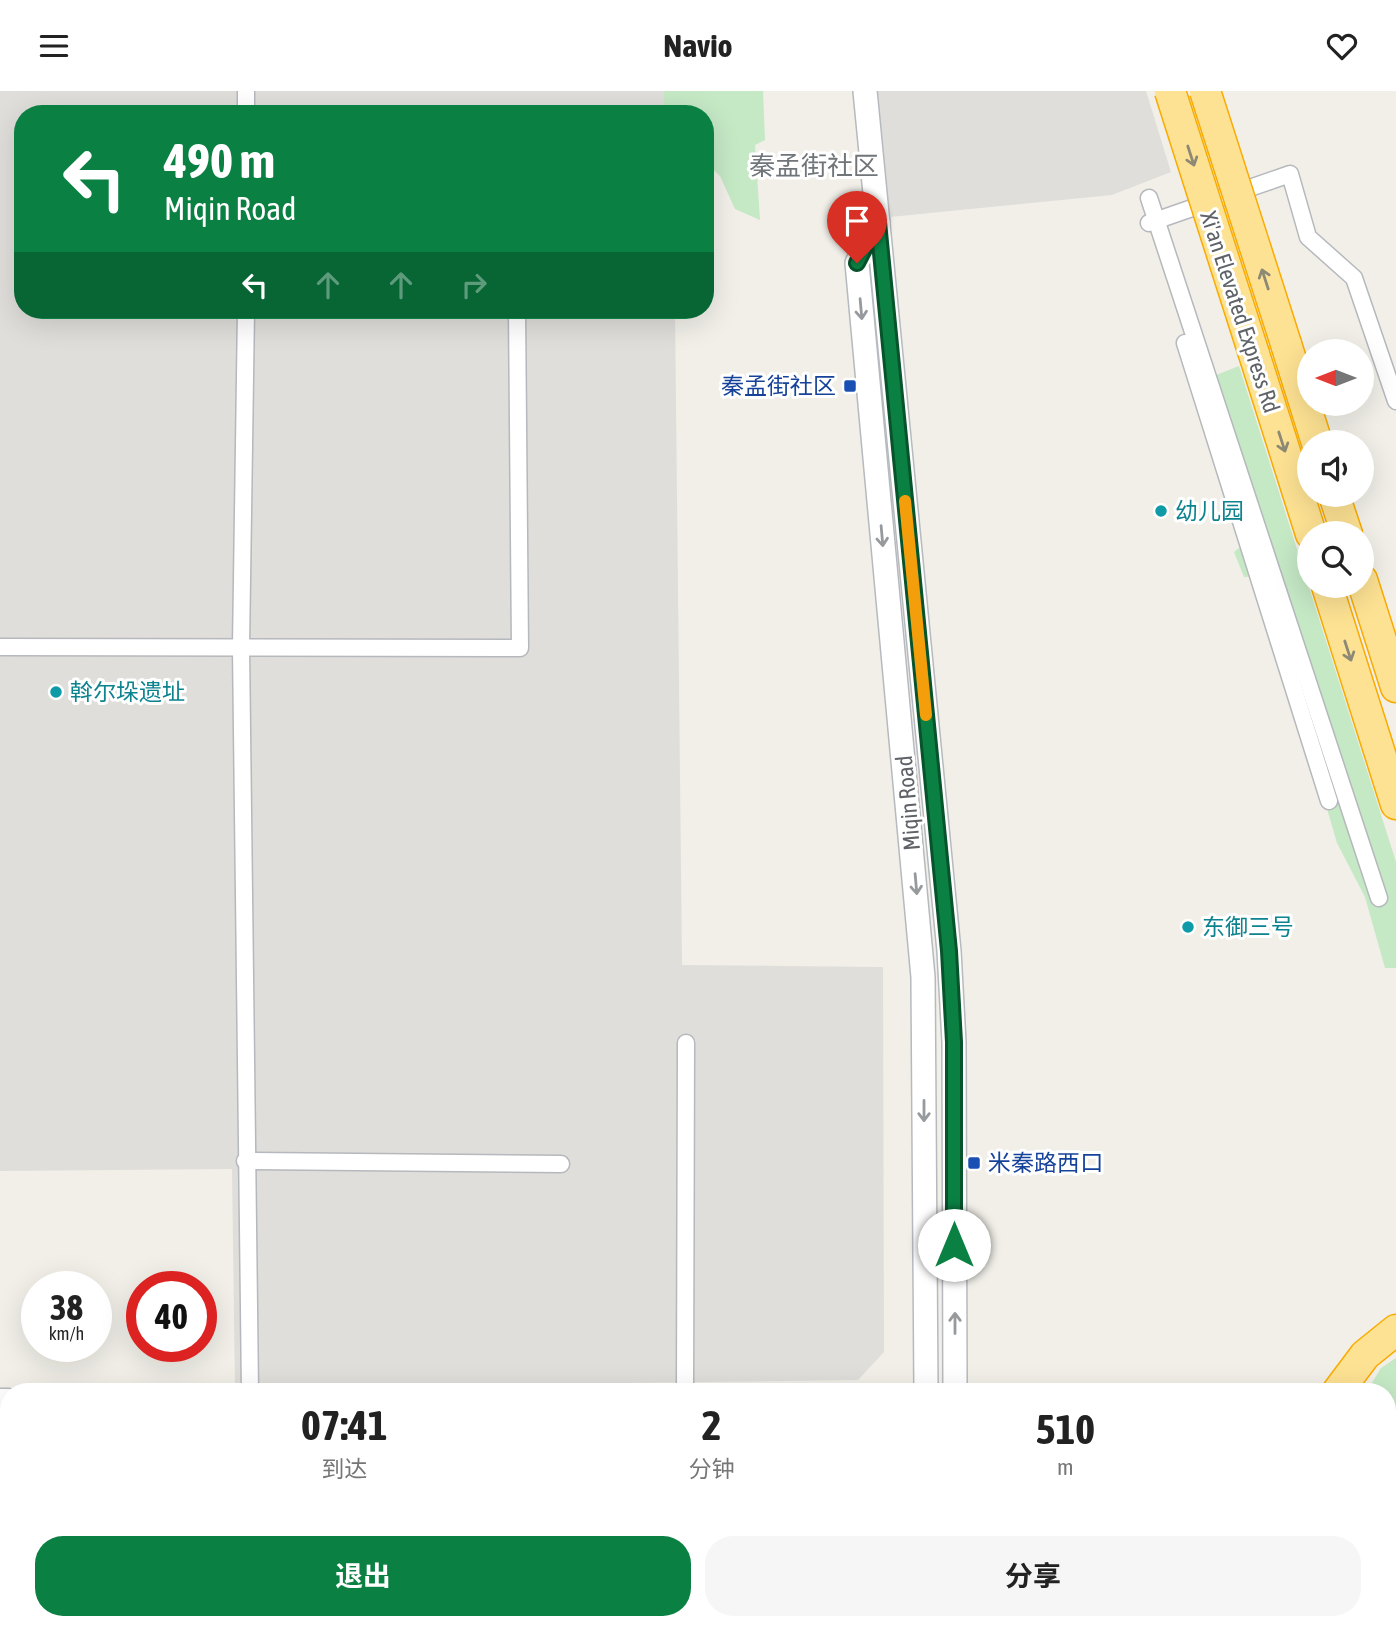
<!DOCTYPE html>
<html lang="zh">
<meta charset="utf-8">
<style>
body{margin:0;font-family:"Asap Condensed","Noto Sans SC",sans-serif;background:#f6f6f6;color:#222;height:100vh;display:flex;flex-direction:column;font-size:26px;white-space:nowrap}
*{box-sizing:border-box;margin:0}
p{font-size:23px;color:#767676}
.icon{flex:none;width:38px;height:38px;fill:none;stroke:currentColor;stroke-width:2;stroke-linecap:round;stroke-linejoin:round}
.map{position:relative;flex:1;overflow:hidden}
.panel{position:absolute;left:0px;top:1292px;width:1396px;height:247px;display:flex;flex-direction:column;background:#fff;border-radius:28px 28px 0 0;box-shadow:0 7px 28px #0002}
.panel>*{flex:none}
.banner{position:absolute;left:14px;top:14px;width:700px;height:214px;border-radius:28px;box-shadow:0 7px 28px #0002;background:#0b8043;color:#fff;overflow:hidden}
.needle{width:46px;rotate:270deg}
.fabs{position:absolute;left:1297px;top:248px;display:grid;gap:14px}
.fabs a{display:grid;place-items:center;width:77px;height:77px;border-radius:50%;background:#fff;box-shadow:0 7px 28px #0002;font-size:35px}
.speed{position:absolute;left:21px;top:1180px;display:flex;gap:14px;font-size:35px;font-weight:700;text-align:center}
.speed>*{display:grid;place-content:center;width:91px;height:91px;border-radius:50%;background:#fff;box-shadow:0 7px 28px #0002;line-height:1}
.speed small{font-size:18px;font-weight:400}
.speed .limit{border:10px solid #d22;background:#fff;color:#111}
.pin{position:absolute;display:grid;place-items:center;width:60px;height:60px;color:#fff;margin:-72px -30px;border-radius:50% 50% 50% 0;rotate:-45deg;box-shadow:0 0 7px #0007}
.pin .icon{rotate:45deg}
.me{position:absolute;width:77px;margin:-38px;rotate:0deg;stroke-linejoin:round;filter:drop-shadow(0 0 5px #0008)}
.turn{display:flex;align-items:center;gap:24px;height:147px;padding:0 35px;font-size:32px}
.turn .icon{width:91px;height:91px;stroke-width:2.5}
.turn b{display:block;font-size:49px;line-height:60px}
.lanes{display:flex;align-items:center;height:66px;padding:0 35px;background:#0003;justify-content:center;gap:35px;direction:ltr}
.lanes .off{opacity:.35}
.eta{display:flex;justify-content:space-evenly;align-items:center;height:119px;text-align:center}
.eta b{font-size:42px;font-weight:700;line-height:49px}
.action{display:flex;gap:14px;margin-top:auto;padding:14px 35px}
.action a{flex:1;height:80px;border-radius:28px;background:#0b8043;color:#fff;font-size:28px;font-weight:700;line-height:80px;text-align:center}
.action a+a{background:#f6f6f6;color:#222}
header{display:flex;justify-content:space-between;align-items:center;height:91px;padding:0 35px;background:#fff;font-size:32px;font-weight:700}
.map>svg:first-child{display:block}
.industrial{fill:#e0deda}
.green{fill:#c5e8c5}
.lines{fill:none;stroke-linecap:round;stroke-linejoin:round}
.street-casing{stroke:#b5b8bc;stroke-width:19}
.secondary-casing{stroke:#b6babf;stroke-width:26}
.highway-casing{stroke:#f9ab00;stroke-width:33}
.street{stroke:#fff;stroke-width:16}
.secondary{stroke:#fff;stroke-width:23}
.highway{stroke:#fde293;stroke-width:30}
.highway-bridge-casing{stroke:#f9ab00;stroke-width:33;stroke-linecap:butt}
.highway-bridge{stroke:#fde293;stroke-width:30}
.oneway{stroke:#8e8975}
.oneway2{stroke:#979a9d}
.route-casing{stroke:#07532c;stroke-width:18}
.route{stroke:#0b8043;stroke-width:12}
.slow{stroke:#f59e0b;stroke-width:12}
.transit-dot{fill:#1a4fb4;stroke:#fff;stroke-width:2.5}
.culture-dot{fill:#0f9aa8;stroke:#fff;stroke-width:2.5}
.labels{text-anchor:middle;dominant-baseline:central;stroke-width:6;stroke-linejoin:round;paint-order:stroke}
.street-label{font-size:23px;fill:#5f6368;stroke:#fff}
.transit-label{font-size:23px;fill:#164399;stroke:#fff;text-anchor:end}
.culture-label{font-size:23px;fill:#0d838f;stroke:#fff;text-anchor:start}
.quarter-label{font-size:26px;fill:#70757a;stroke:#fff}
</style>
<header><svg class="icon" aria-label="menu" viewBox="0 0 24 24"><path d="M4 6h16M4 12h16M4 18h16"/></svg>Navio<svg class="icon" aria-label="heart" viewBox="0 0 24 24"><path d="M12 20l-8-8c-3-5 5-10 8-4 3-6 11-1 8 4z"/></svg></header>
<div class="map">
<svg width="1396" height="1538" viewBox="0 0 1396 1538">
<rect width="100%" height="100%" fill="#f1efe8"/>
<!-- industrial -->
<g class="industrial">
<polygon points="0,0 673,0 673,23 23,23 23,219 675,219 682,874 883,876 884,1261 858,1289 235,1297 232,1078 0,1080"/>
<polygon points="868,0 1146,0 1171,81 1112,104 880,127"/>
<polygon points="9,1425 9,1530 578,1530 577,1538 0,1538 0,1426"/>
</g>
<!-- green -->
<g class="green">
<polygon points="664,0 763,0 765,49 755,54 760,129 735,118 720,85 705,71 705,23 664,23"/>
<polygon points="1239,275 1396,771 1396,877 1385,877 1365,806 1337,752 1259,485 1244,486 1234,461 1261,440 1206,288"/>
<polygon points="1396,1267 1396,1432 1388,1425 1388,1300 1367,1300 1381,1277"/>
</g>
<g class="lines">
<!-- street casing -->
<g class="street-casing">
<g id="street">
<polyline points="246,23 246,0"/>
<polyline points="1149,107 1379,807"/>
<polyline points="1149,132 1290,83 1308,146 1354,187 1396,310"/>
<polyline points="246,219 241,556 250,1300"/>
<polyline points="1185,252 1329,710"/>
<polyline points="0,556 520,557 517,219"/>
<polyline points="245,1070 561,1073"/>
<polyline points="685,1300 686,952"/>
<polyline points="0,1306 9,1306"/>
<polyline points="0,1399 9,1399"/>
<polyline points="258,1530 258,1538"/>
</g>
</g>
<!-- secondary casing -->
<g class="secondary-casing">
<g id="secondary">
<polyline points="865,0 949,860 954,951 955,1300"/>
<polyline points="878,131 857,172 923,886 926,1300"/>
<polyline points="0,1320 9,1320"/>
<polyline points="0,1383 9,1383"/>
<polyline points="970,1530 970,1538"/>
</g>
</g>
<!-- highway casing -->
<g class="highway-casing">
<g id="highway">
<polyline points="1286,253 1317,352"/>
<polyline points="1254,263 1311,443"/>
<polyline points="1334,404 1347,443"/>
<polyline points="1362,489 1396,596"/>
<polyline points="1327,495 1396,713"/>
<polyline points="1338,1300 1365,1264 1396,1239"/>
<polyline points="0,1338 9,1338"/>
<polyline points="1388,1354 1396,1354"/>
<polyline points="1388,1466 1396,1470"/>
</g>
</g>
<!-- street -->
<use href="#street" class="street"/>
<!-- secondary -->
<use href="#secondary" class="secondary"/>
<!-- highway -->
<use href="#highway" class="highway"/>
<!-- highway-bridge casing -->
<g class="highway-bridge-casing">
<g id="highway-bridge">
<polyline points="1170,0 1254,263"/>
<polyline points="1205,0 1286,253"/>
</g>
</g>
<!-- highway-bridge -->
<use href="#highway-bridge" class="highway-bridge"/>
</g>
<!-- one-way arrows -->
<defs><path id="oneway-shaft" d="M-6 0H5M1.5-3L5.5 0L1.5 3" fill="none" stroke-width="1.6" stroke-linecap="round" stroke-linejoin="round" transform="scale(1.75)"/></defs>
<g class="oneway">
<use href="#oneway-shaft" transform="translate(1191 65) rotate(72)"/>
<use href="#oneway-shaft" transform="translate(1265 188) rotate(-108)"/>
<use href="#oneway-shaft" transform="translate(1282 351) rotate(72)"/>
<use href="#oneway-shaft" transform="translate(1348 560) rotate(72)"/>
</g>
<g class="oneway2">
<use href="#oneway-shaft" transform="translate(861 218) rotate(85)"/>
<use href="#oneway-shaft" transform="translate(882 445) rotate(85)"/>
<use href="#oneway-shaft" transform="translate(916 793) rotate(85)"/>
<use href="#oneway-shaft" transform="translate(924 1020) rotate(90)"/>
<use href="#oneway-shaft" transform="translate(955 1232) rotate(-90)"/>
</g>
<g class="lines">
<!-- route casing -->
<g class="route-casing">
<polyline id="route" points="857,172 878,131 949,860 954,951 954,1154"/>
</g>
<!-- route -->
<use href="#route" class="route"/>
<!-- slow -->
<polyline class="slow" points="905,410 926,624"/>
</g>
<!-- markers -->
<g class="transit-dot">
<rect x="843" y="288" width="14" height="14" rx="3.5"/>
<rect x="967" y="1065" width="14" height="14" rx="3.5"/>
</g>
<g class="culture-dot">
<circle cx="1161" cy="420" r="7"/>
<circle cx="56" cy="601" r="7"/>
<circle cx="1188" cy="836" r="7"/>
</g>
<g class="labels">
<!-- street labels -->
<g class="street-label">
<text transform="translate(1240 221) rotate(72)">Xi'an Elevated Express Rd</text>
<text transform="translate(908 712) rotate(-95)">Miqin Road</text>
</g>
<!-- transit labels -->
<g class="transit-label">
<text x="836" y="295">秦孟街社区</text>
<text x="988" y="1072" text-anchor="start">米秦路西口</text>
</g>
<!-- culture labels -->
<g class="culture-label">
<text x="1175" y="420">幼儿园</text>
<text x="70" y="601">斡尔垛遗址</text>
<text x="1202" y="836">东御三号</text>
</g>
<!-- quarter labels -->
<g class="quarter-label">
<text x="814" y="75">秦孟街社区</text>
</g>
</g>
</svg>
<div class="fabs">
<a><svg class="needle" viewBox="-14 -14 28 28"><path d="M0-13l5 13h-10z" fill="#e53935"/><path d="M0 13l5-13h-10z" fill="#767676"/></svg></a>
<a><svg class="icon" aria-label="sound" viewBox="0 0 24 24"><path d="M4 9h4l5-4v14l-5-4H4zM17 9q2 3 0 6"/></svg></a>
<a><svg class="icon" aria-label="search" viewBox="0 0 24 24"><circle cx="10" cy="10" r="6"/><path d="M15 15l6 6"/></svg></a>
</div>
<div class="speed"><div>38<small>km/h</small></div><div class="limit">40</div></div>
<div class="pin" style="left:857px;top:172px;background:#d93025"><svg class="icon" aria-label="arrive" viewBox="0 0 24 24"><path d="M6 21V4h12l-3 4 3 4H6"/></svg></div>
<svg class="me" style="left:954px;top:1154px" viewBox="-20 -20 40 40"><circle r="19" fill="#fff"/><path d="M0-13L10 11 0 6-10 11z" fill="#0b8043"/></svg>
<div class="banner">
<div class="turn"><svg class="icon" aria-label="left" viewBox="0 0 24 24"><path d="M17 20v-9H6M10 6l-5 5 5 5"/></svg><div><b>490 m</b>Miqin Road</div></div>
<div class="lanes"><svg class="icon" aria-label="left" viewBox="0 0 24 24"><path d="M17 20v-9H6M10 6l-5 5 5 5"/></svg><svg class="icon off" aria-label="ahead" viewBox="0 0 24 24"><path d="M12 20V5M6 11l6-6 6 6"/></svg><svg class="icon off" aria-label="ahead" viewBox="0 0 24 24"><path d="M12 20V5M6 11l6-6 6 6"/></svg><svg class="icon off" aria-label="right" viewBox="0 0 24 24"><path d="M7 20v-9h11M14 6l5 5-5 5"/></svg></div>
</div>
<section class="panel">
<div class="eta">
<div><b>07:41</b><p>到达</p></div>
<div><b>2</b><p>分钟</p></div>
<div><b>510</b><p>m</p></div>
</div>
<div class="action"><a>退出</a><a>分享</a></div>
</section>
</div>
